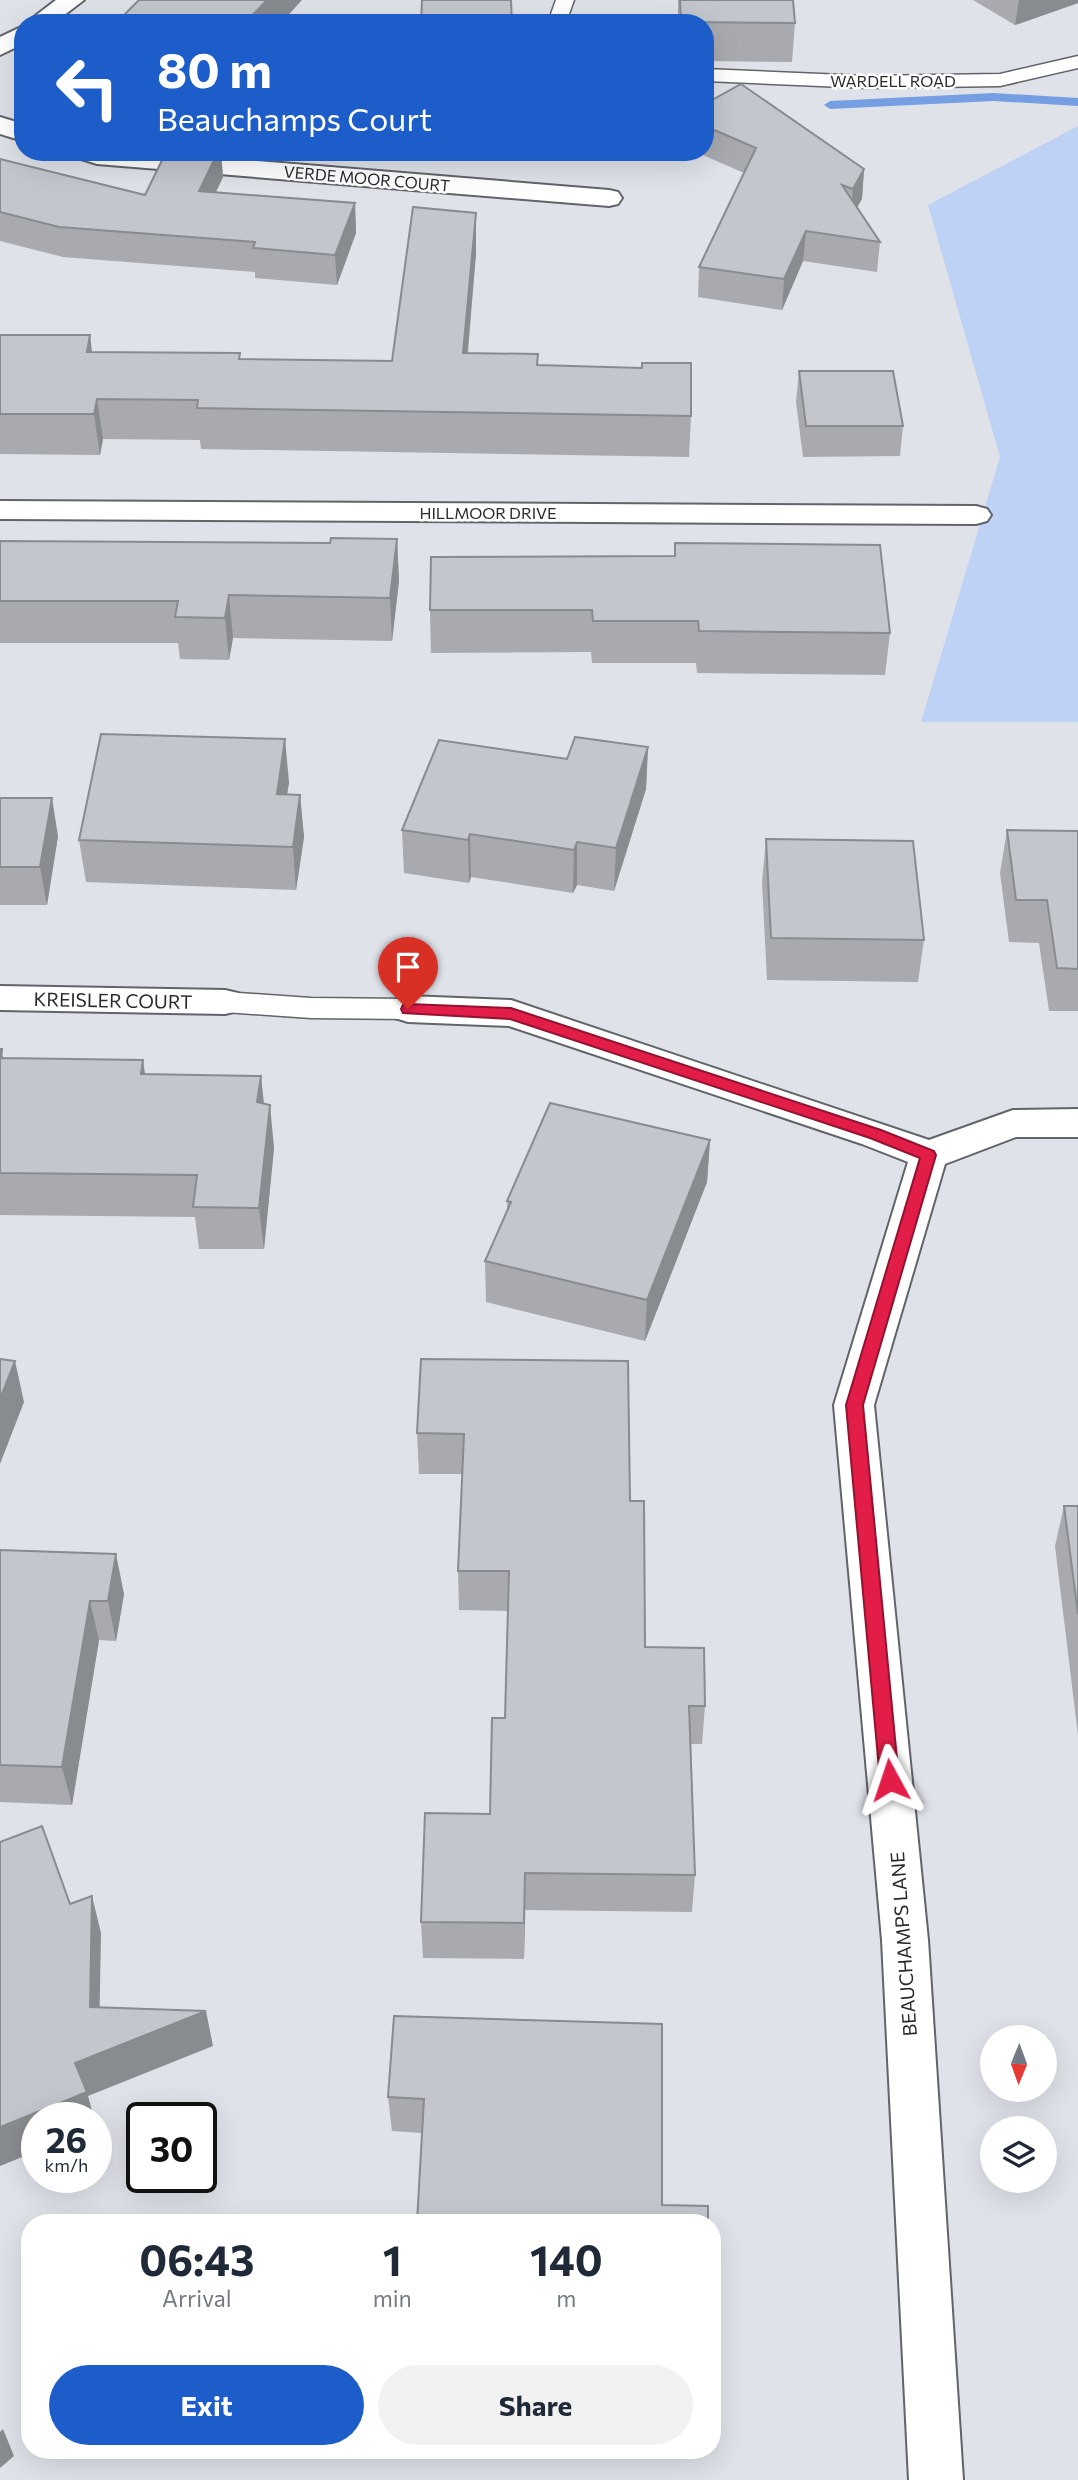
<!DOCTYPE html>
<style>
body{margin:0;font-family:Commissioner,sans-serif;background:#f2f2f3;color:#1f2937;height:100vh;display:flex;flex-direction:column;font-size:26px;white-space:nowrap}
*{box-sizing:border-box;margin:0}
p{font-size:23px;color:#747a83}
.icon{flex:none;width:38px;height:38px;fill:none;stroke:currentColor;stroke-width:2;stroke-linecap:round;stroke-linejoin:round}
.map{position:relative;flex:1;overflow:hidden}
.drawer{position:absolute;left:21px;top:2214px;width:700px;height:245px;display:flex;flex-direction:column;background:#fff;border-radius:28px;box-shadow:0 7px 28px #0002}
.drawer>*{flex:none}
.guide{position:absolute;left:14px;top:14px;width:700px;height:147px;border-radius:28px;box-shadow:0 7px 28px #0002;background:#1d5dc9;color:#fff;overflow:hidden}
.needle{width:46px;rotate:181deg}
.buttons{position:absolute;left:980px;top:2025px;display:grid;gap:14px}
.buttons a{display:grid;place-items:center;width:77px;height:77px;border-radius:50%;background:#fff;box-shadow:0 7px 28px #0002;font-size:35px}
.speed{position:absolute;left:21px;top:2102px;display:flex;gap:14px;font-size:35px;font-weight:700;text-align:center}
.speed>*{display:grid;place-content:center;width:91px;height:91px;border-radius:50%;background:#fff;box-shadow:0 7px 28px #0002;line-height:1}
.speed small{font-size:18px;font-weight:400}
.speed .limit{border:4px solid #111;border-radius:10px;background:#fff;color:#111}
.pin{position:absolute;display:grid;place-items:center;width:60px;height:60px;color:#fff;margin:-72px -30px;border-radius:50% 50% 50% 0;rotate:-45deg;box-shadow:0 0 7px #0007}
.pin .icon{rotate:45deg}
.me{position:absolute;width:77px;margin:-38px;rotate:355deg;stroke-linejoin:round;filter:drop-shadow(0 0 5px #0008)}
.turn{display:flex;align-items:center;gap:24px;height:147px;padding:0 28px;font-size:32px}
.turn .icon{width:91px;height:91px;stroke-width:2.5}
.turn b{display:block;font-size:49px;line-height:60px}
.eta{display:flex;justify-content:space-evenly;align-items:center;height:119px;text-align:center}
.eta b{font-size:42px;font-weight:700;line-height:49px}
.action{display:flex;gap:14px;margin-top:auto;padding:14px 28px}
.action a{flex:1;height:80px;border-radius:42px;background:#1d5dc9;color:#fff;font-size:28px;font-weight:700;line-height:80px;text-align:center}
.action a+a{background:#f2f2f3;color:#1f2937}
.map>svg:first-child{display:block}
.green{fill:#bdd2f5}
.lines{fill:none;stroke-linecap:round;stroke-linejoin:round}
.stream{fill:#759ee3;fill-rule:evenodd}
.service-casing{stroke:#616469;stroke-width:3}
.minor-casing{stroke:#616469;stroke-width:4}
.service{fill:#fff;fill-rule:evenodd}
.minor{fill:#fff;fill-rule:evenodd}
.wall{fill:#a8aaaf}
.shaded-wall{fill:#888b8f}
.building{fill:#c3c6cc;stroke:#888b8f;stroke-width:2}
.route{fill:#e11d48;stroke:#92132f;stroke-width:2}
.labels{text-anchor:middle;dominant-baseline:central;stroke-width:5;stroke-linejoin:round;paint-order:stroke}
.far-street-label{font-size:16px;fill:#2a2b2e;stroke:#fff}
.street-label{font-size:19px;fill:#2a2b2e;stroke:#fff}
</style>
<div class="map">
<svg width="1078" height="2480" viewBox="0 0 1078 2480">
<rect width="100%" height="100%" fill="#dfe2e9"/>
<!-- green -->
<polygon class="green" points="1078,126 1078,722 921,722 1000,457 928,205"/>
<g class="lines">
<!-- stream -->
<polygon class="stream" points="993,93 1078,98 1078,106 993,101 830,109 824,105 830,101"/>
<!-- service casing -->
<g class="service-casing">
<g id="service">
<polygon points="556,0 574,0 569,14 574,23 556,23 551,14"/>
<polygon points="1078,56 1078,68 1000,86 867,88 705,81 705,69 867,76 1000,74"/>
<polygon points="225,992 311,998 408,999 418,1002 422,1009 418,1016 408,1019 311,1018 225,1012 215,1009 211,1002 215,995"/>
</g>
</g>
<!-- minor casing -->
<g class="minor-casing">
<g id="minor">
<polygon points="56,0 84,0 54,23 26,23"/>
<polygon points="23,26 23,44 0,55 0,37"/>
<polygon points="0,117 23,124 23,141 0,134"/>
<polygon points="71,152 146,152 609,190 618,192 622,198 618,204 609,206 97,164 75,157"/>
<polygon points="0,501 976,506 987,509 991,515 987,521 976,524 0,519"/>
<polygon points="0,986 225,990 238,993 243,1002 238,1011 225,1014 0,1010"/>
<polygon points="408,996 511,1000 929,1140 1013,1110 1078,1109 1078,1137 1016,1137 945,1164 874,1405 928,1940 963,2480 909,2480 882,1940 834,1405 908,1162 862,1144 509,1026 408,1022 395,1018 390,1009 395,1000"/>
</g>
</g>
<!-- service -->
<use href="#service" class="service"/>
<!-- minor -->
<use href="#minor" class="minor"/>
</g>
<!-- wall -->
<g class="wall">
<polygon points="678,0 793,0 795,23 792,62 705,61 705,23 678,23"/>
<polygon points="973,0 1078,0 1078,3 1015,25"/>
<polygon points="705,104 864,169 862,199 857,207 880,242 877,272 803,261 782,310 698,297 699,267 744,173 696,152 705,152"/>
<polygon points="166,152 235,152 233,157 221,156 223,177 216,192 355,203 356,233 337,285 255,278 255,272 63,257 0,241 0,159 145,195"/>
<polygon points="476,253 468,353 538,365 691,416 689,457 201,449 200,440 103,439 100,455 0,454 0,335 92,352 240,353 240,359 392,361"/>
<polygon points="799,371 903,426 900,456 803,457 796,402"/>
<polygon points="397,539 399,581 392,641 233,638 229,660 180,659 178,643 0,643 0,541 330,543"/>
<polygon points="675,543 890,633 885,675 697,673 696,663 592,663 591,652 431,653 430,610 674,556"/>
<polygon points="648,747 646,789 614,891 577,885 573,893 471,877 469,883 404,873 402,830 567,759"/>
<polygon points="289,782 287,794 300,795 304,837 296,890 86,882 79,840"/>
<polygon points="0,798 58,836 47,905 0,905"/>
<polygon points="1007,830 1078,831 1078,1011 1049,1011 1039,943 1009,942 1000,873"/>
<polygon points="766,839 924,940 918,982 767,980 762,882"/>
<polygon points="0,1049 4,1059 145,1074 261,1076 264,1104 274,1148 264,1249 199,1249 195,1217 0,1215"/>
<polygon points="710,1140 707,1182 645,1341 486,1302 485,1261 507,1211 507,1201"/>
<polygon points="421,1359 630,1501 645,1647 705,1706 702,1744 691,1744 695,1875 692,1912 525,1910 524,1959 423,1958 421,1922 490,1814 505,1718 508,1611 459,1610 458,1571 462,1474 419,1474 417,1433"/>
<polygon points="1064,1506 1078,1506 1078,1735 1055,1546"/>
<polygon points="0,1550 124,1594 116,1641 99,1640 72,1805 0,1802"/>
<polygon points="394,2016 662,2205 422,2133 392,2131 388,2097"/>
</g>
<!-- shaded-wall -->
<g class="shaded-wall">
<polygon points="267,0 302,0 281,23 245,23"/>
<polygon points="1019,0 1078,0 1078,3 1015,25"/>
<polygon points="218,152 221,152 223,177 202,221 199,191"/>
<polygon points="864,169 862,199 850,219 853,189"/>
<polygon points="355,203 356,233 337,285 335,255"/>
<polygon points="476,213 476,253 464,393 463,353"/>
<polygon points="806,231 803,261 782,310 784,279"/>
<polygon points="90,335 95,376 87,352"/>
<polygon points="97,399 103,439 100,455 94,414"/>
<polygon points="397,539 399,581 392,641 390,598"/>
<polygon points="229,595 233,638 229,660 225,618"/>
<polygon points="285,739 289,782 281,836 277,794"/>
<polygon points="648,747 646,789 614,891 616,848"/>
<polygon points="300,795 304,837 296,890 293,847"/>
<polygon points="52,798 58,836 47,905 40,867"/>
<polygon points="470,834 471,877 469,883 468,840"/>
<polygon points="577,842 577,885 573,893 574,850"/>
<polygon points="143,1060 149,1102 141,1074"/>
<polygon points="261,1076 265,1118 257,1102"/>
<polygon points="270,1105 274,1148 264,1249 259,1208"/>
<polygon points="710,1140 707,1182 645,1341 647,1300"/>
<polygon points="15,1361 24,1402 0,1464 0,1399"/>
<polygon points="116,1554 124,1594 116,1641 108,1601"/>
<polygon points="90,1601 99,1640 72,1805 62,1767"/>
<polygon points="525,1873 525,1910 524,1959 524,1923"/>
<polygon points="92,1896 101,1933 99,2042 90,2007"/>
<polygon points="206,2011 213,2046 88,2096 94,2118 37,2118 37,2151 0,2166 0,2127 75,2063"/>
<polygon points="3,2429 14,2456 0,2468 0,2432"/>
</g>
<!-- building -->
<g class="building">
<polygon points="139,0 267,0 245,23 116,23"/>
<polygon points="422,0 511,0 512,23 421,23"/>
<polygon points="680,0 793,0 795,23 681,22"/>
<polygon points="741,84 864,169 853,189 842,185 880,242 806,231 784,279 699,267 756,148 705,126 705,104"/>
<polygon points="166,152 218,152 199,191 355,203 335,255 253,248 255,242 59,227 0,212 0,159 145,195"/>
<polygon points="413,207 476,213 463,353 538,354 537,365 642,368 642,363 691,363 691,416 197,408 198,400 97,399 94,414 0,414 0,335 90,335 87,352 240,353 239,359 392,361"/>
<polygon points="799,371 893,371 903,426 806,426"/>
<polygon points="331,538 397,539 390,598 229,595 225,618 175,617 178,601 0,601 0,541 330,543"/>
<polygon points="675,543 880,545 890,633 699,631 698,621 593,621 592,610 430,610 431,557 675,556"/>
<polygon points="101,734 285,739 277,794 300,795 293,847 79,840"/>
<polygon points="575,737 648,747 616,848 577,842 574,850 470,834 468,840 402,830 439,740 567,759"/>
<polygon points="0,798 52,798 40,867 0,867"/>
<polygon points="1007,830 1078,831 1078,969 1057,968 1047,900 1016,900"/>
<polygon points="766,839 913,841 924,940 771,938"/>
<polygon points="0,1049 2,1049 1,1058 143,1060 141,1074 261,1076 257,1102 270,1105 259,1208 193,1207 197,1175 0,1173"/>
<polygon points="550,1103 710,1140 647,1300 485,1261 511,1202 507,1201"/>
<polygon points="0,1359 15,1361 0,1399"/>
<polygon points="421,1359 628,1361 630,1501 644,1501 645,1647 704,1648 705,1706 689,1706 695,1875 525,1873 524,1923 421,1922 425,1813 490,1814 492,1718 505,1718 509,1571 458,1571 464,1434 417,1433"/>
<polygon points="1064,1506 1078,1506 1078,1614"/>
<polygon points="0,1550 116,1554 108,1601 90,1601 62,1767 0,1765"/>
<polygon points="42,1826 70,1904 92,1896 90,2007 206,2011 75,2063 87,2092 0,2127 0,1842"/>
<polygon points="394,2016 662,2024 662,2205 708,2206 708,2222 417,2222 424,2099 388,2097"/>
</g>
<!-- route -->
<polygon class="route" points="408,1004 511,1008 881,1130 934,1151 936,1155 863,1405 899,1780 896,1786 890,1788 883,1786 880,1780 846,1405 920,1158 870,1138 510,1019 403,1013 401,1009 403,1005"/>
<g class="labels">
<!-- far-street labels -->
<g class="far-street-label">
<text x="893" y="80">WARDELL ROAD</text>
<text transform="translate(367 178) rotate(5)">VERDE MOOR COURT</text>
<text x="488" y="512">HILLMOOR DRIVE</text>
</g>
<!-- street labels -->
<g class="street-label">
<text transform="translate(113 1000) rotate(1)">KREISLER COURT</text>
<text transform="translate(903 1944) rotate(-94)">BEAUCHAMPS LANE</text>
</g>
</g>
</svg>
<div class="buttons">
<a><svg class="needle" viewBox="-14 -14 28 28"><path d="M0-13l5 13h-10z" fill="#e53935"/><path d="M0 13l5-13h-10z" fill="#747a83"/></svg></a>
<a><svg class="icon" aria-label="layers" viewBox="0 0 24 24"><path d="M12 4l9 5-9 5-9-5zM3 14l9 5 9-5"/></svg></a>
</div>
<div class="speed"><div>26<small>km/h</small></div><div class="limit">30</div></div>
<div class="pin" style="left:408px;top:1009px;background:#d93025"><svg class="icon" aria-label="arrive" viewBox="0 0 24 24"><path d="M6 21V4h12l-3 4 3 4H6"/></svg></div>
<svg class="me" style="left:890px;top:1780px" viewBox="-20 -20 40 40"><path d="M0-17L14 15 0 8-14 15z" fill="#e11d48" stroke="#fff" stroke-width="4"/></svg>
<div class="guide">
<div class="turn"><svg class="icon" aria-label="left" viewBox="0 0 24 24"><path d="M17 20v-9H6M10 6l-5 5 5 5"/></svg><div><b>80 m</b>Beauchamps Court</div></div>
</div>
<section class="drawer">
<div class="eta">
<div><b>06:43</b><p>Arrival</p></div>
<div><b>1</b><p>min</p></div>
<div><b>140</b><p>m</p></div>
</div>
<div class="action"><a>Exit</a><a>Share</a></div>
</section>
</div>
